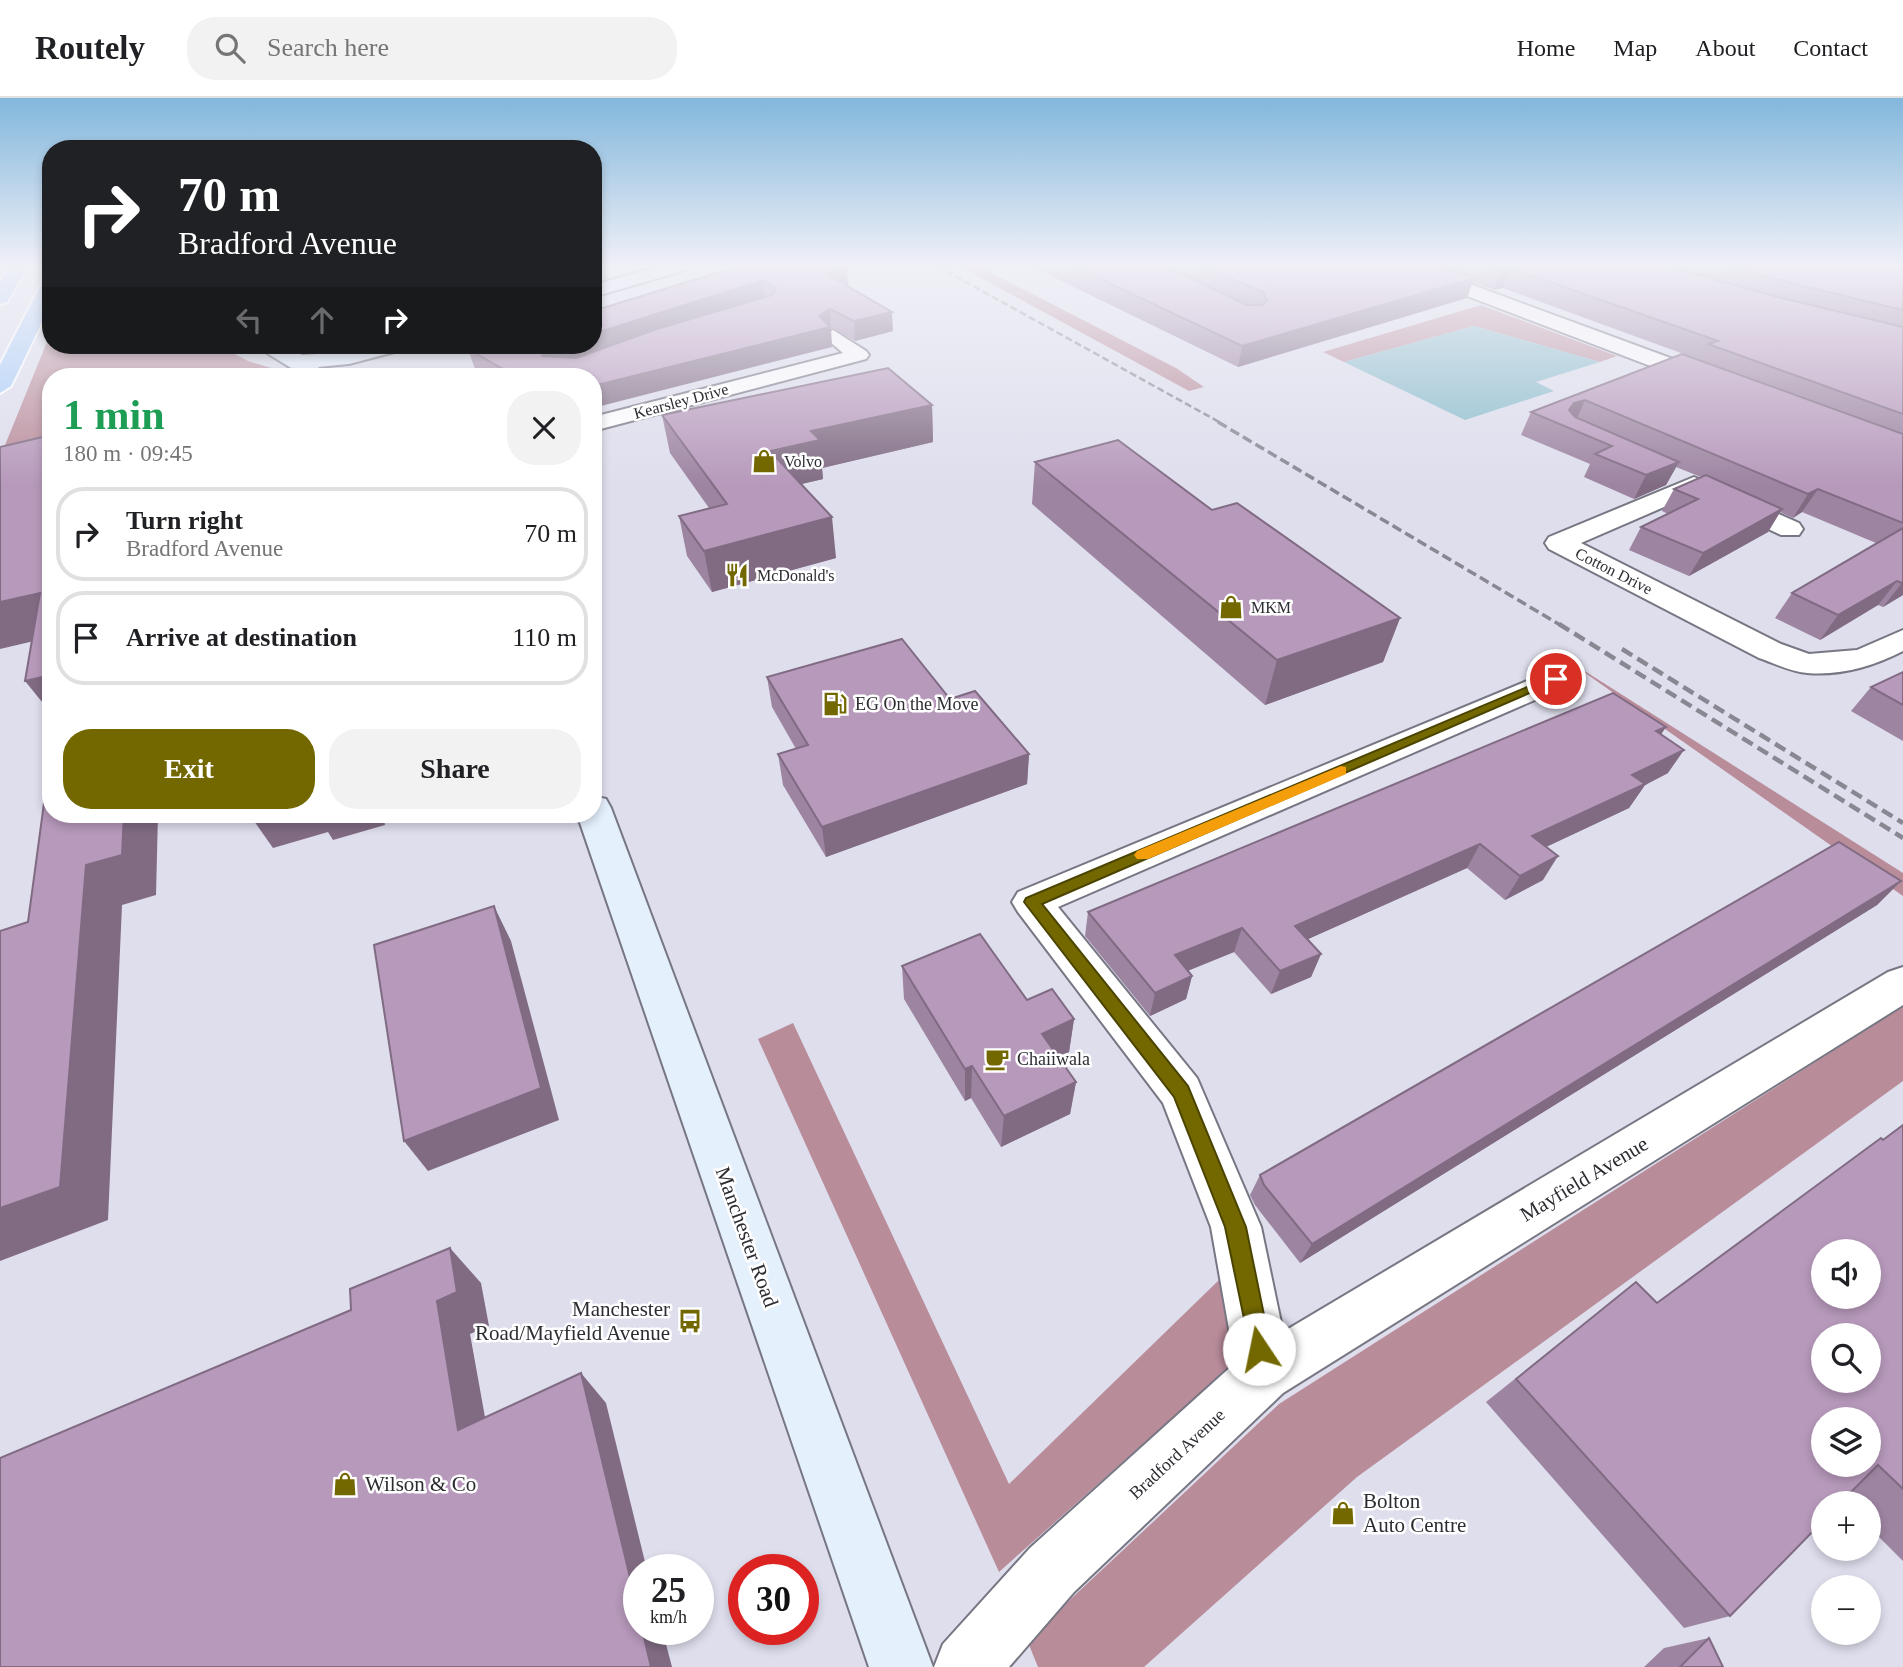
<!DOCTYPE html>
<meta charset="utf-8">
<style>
body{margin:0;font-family:Georgia,serif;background:#f2f2f2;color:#202124;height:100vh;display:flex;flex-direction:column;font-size:26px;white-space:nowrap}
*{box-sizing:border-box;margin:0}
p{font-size:23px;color:#757577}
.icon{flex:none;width:38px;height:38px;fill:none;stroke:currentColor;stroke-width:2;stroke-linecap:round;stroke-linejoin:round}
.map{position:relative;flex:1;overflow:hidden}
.drawer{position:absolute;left:42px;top:270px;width:560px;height:455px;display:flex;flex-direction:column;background:#fff;border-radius:28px;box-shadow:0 4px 10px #0003}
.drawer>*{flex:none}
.banner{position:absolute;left:42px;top:42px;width:560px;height:214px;border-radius:28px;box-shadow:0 4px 10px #0003;background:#202124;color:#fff;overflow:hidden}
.tools{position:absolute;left:1811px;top:1141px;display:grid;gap:14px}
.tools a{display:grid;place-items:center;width:70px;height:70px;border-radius:50%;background:#fff;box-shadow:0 4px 10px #0003;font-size:35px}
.speed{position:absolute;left:623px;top:1456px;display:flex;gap:14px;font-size:35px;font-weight:700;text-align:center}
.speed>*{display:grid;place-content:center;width:91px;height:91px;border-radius:50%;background:#fff;box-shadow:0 4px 10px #0003;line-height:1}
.speed small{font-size:18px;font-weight:400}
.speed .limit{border:10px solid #d22;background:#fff;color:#111}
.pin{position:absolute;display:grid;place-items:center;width:60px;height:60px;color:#fff;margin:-30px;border:4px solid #fff;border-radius:50%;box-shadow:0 2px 7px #0007}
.me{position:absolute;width:77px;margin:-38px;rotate:349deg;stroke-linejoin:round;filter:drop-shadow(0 0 5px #0008)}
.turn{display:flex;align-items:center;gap:24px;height:147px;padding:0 21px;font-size:32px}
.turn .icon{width:91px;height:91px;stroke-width:2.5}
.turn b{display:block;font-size:49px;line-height:60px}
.lanes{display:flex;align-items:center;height:66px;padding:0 21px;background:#0003;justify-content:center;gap:35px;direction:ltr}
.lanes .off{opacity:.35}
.round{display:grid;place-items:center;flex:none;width:74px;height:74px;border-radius:28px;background:#f2f2f2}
.overview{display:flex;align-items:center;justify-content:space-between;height:119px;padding:0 21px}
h1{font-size:42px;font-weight:700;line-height:52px;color:#1e9e55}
.primary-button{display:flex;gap:14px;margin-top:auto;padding:14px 21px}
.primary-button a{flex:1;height:80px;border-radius:28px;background:#736800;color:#fff;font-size:28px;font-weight:700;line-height:80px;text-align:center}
.primary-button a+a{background:#f2f2f2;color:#202124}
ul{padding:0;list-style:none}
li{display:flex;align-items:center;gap:21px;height:94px;margin:0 14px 10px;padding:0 7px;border:4px solid #e0e0e0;border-radius:28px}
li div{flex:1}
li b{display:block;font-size:26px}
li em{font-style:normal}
header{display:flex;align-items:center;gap:42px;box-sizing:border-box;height:98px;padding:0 35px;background:#fff;border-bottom:2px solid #e0e0e0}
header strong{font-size:33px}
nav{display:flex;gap:38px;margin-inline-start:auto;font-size:24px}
.search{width:490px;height:63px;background:#f2f2f2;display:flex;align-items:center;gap:18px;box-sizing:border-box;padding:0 24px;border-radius:28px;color:#757577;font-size:26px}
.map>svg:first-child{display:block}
.forest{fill:#b98c9a}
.water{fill:#89bccb}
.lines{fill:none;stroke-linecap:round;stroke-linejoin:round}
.street-casing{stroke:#777683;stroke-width:4}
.secondary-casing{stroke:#777683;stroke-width:4}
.highway-casing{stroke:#fff;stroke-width:4}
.street{fill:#fff;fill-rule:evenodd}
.secondary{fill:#e5f0fd;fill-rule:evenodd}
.highway{fill:#a8cdf9;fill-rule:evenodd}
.rail-far2{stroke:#888792;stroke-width:2.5;stroke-dasharray:7 3.5;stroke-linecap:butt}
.rail-far1{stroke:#888792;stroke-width:3.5;stroke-dasharray:10 4.5;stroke-linecap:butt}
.rail{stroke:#888792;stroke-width:4.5;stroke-dasharray:12 6;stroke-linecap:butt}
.wall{fill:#9d84a1}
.shaded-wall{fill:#806b83}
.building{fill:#b799bb;stroke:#806b83;stroke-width:2;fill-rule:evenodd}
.route{fill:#736800;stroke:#4b4400;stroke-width:2}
.slow{fill:#f59e0b}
.labels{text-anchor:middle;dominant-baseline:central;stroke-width:5;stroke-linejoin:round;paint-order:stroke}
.far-street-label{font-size:16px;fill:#2d2c32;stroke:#fff}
.far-poi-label{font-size:16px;fill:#2d2c32;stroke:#fff;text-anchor:start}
.poi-label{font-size:18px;fill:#2d2c32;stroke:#fff;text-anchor:start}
.street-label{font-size:18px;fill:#2d2c32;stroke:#fff}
.near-street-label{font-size:21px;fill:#2d2c32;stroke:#fff}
.near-poi-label{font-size:21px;fill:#2d2c32;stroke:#fff;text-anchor:start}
</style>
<header>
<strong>Routely</strong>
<div class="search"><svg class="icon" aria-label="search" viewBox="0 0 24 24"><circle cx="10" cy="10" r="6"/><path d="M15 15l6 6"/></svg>Search here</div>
<nav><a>Home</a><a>Map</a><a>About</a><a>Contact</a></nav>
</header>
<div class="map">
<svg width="1903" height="1569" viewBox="0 0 1903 1569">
<rect width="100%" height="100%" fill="#dedeed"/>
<!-- forest -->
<g class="forest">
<polygon points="959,168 978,168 1176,270 1204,289 1189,293"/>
<polygon points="1481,207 1617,258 1600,264 1474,228 1344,264 1323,254"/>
<polygon points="51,234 51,247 217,247 248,263 297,278 51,278 51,345 1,357"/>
<polygon points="1561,558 1903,775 1903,798"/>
<polygon points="1903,908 1903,983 1357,1379 1144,1569 1038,1569 1027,1542 1279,1306"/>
<polygon points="793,925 1009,1386 1219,1182 1235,1264 999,1474 758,941"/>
</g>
<!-- water -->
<polygon class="water" points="1474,228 1600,264 1536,284 1554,293 1465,322 1344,264"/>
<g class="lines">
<!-- street casing -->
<g class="street-casing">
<g id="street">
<polygon points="1396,168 1421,168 1719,278 1722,283 1719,288 1703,288 1399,172"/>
<polygon points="833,232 866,253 869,257 866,261 593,333 593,319 843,255 823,238"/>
<path d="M 1694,379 L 1799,425 L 1803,431 L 1799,437 L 1781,437 L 1694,396 L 1581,445 L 1781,546 L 1809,556 L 1857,552 L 1903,532 L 1903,553 C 1874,568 1840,578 1807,575 C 1791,574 1774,565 1759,560 L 1549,451 L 1545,445 L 1549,439 Z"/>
<polygon points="1556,571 1567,574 1572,581 1567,588 1058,809 1197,980 1261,1129 1283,1234 1888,874 1903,869 1903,907 1283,1295 1074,1494 1009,1569 934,1569 943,1546 1030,1450 1235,1265 1211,1129 1163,1005 1018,814 1012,804 1018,794"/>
</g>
</g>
<!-- secondary casing -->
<g class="secondary-casing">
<g id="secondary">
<polygon points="661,168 689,168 686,172 593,199 593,187"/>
<polygon points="254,247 280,247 302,257 349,254 376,247 409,247 406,251 349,266 318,269 328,278 304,278"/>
<polygon points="593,698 606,701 611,710 933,1569 869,1569 577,716 593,716"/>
</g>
</g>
<!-- highway casing -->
<g class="highway-casing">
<g id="highway">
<polygon points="10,168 28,168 7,204 0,206 0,185"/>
<polygon points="51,180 51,205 11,288 0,295 0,267 42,185"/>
</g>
</g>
<!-- street -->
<use href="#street" class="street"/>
<!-- secondary -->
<use href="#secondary" class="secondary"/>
<!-- highway -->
<use href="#highway" class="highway"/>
<!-- rail-far2 -->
<polyline class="rail-far2" points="937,168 1221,325"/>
<!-- rail-far1 -->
<polyline class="rail-far1" points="1218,324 1562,528"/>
<!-- rail -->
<g class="rail">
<polyline points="1559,526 1903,740"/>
<polyline points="1622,551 1903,725"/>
</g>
</g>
<!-- wall -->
<g class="wall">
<polygon points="739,168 848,188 893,233 855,243 832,230 830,231 832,249 593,278 486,278 475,271 468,251"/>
<polygon points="1031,168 1903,168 1903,497 1883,509 1878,507 1820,542 1775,520 1792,495 1876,445 1802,414 1793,420 1780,414 1768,434 1689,478 1629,452 1641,429 1668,416 1662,413 1674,391 1701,379 1676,369 1666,387 1634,401 1584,379 1590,366 1521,337 1531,314 1700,262 1503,190 1494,192 1472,184 1467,200 1238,269"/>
<polygon points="932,307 933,344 822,370 823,381 801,386 836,460 712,494 687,458 679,418 709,410 670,355 662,317"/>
<polygon points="1035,364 1212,412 1400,520 1383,564 1265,607 1032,406"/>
<polygon points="1903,574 1903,643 1851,613 1871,589"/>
<polygon points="767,579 950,601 1029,656 1027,686 826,759 783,687 778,656 796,651 772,609"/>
<polygon points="1666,629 1661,636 1668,675 1645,687 1629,710 1546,749 1543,782 1505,802 1467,770 1308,841 1321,856 1311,879 1271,896 1234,854 1188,873 1192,878 1186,901 1150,918 1085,838 1088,814"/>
<polygon points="1901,783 1877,807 1300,1165 1255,1107 1250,1097 1260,1077"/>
<polygon points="902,868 1027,902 1074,921 1069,954 1058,959 1076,984 1070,1016 1001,1049 971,1000 965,1003 904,901"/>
<polygon points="1903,1027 1903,1463 1869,1429 1869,1405 1846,1405 1843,1402 1730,1518 1684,1530 1486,1304 1636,1184 1657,1205"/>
<polygon points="1709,1540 1723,1569 1644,1569 1664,1550"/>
</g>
<!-- shaded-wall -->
<g class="shaded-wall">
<polygon points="847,169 848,188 827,176"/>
<polygon points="1510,170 1503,190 1494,192 1501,173"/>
<polygon points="1474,180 1467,200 1238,269 1242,248"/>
<polygon points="763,182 765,200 547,278 542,258 547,250 558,247 593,247 593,236"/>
<polygon points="830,211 832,249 593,310 593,288 819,218"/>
<polygon points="892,214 893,233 855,243 854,223"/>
<polygon points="1585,302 1575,325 1569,312 1574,305"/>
<polygon points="932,307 933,344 822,370 823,381 776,392 770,353 811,333"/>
<polygon points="1679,364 1666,387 1634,401 1646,377"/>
<polygon points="1818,391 1802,414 1793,420 1808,396"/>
<polygon points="1782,411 1768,434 1689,478 1703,455"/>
<polygon points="832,419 836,460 712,494 704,453"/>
<polygon points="1897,483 1878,507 1820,542 1838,517"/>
<polygon points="1903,484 1903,497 1883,509 1902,485"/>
<polygon points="40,495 51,539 0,551 0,504"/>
<polygon points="1400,520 1383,564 1265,607 1277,562"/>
<polygon points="51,577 51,615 25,583"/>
<polygon points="1666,629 1650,653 1656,633"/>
<polygon points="1684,652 1668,675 1645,687 1629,710 1518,762 1532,738 1632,677"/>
<polygon points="1029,656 1027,686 826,759 822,729"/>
<polygon points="124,716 158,716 156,797 122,807 108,1122 0,1163 0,1110 86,767"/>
<polygon points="249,716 383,716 385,727 333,742 328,734 273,750"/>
<polygon points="1480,746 1467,770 1286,851 1295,828"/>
<polygon points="1558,758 1543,782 1505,802 1520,778"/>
<polygon points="1901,783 1877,807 1300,1165 1312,1146"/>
<polygon points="494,808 511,843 559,1022 428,1073 404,1043"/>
<polygon points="1242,830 1234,854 1169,880 1175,857"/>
<polygon points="1321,856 1311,879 1271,896 1280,873"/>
<polygon points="1192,878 1186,901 1150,918 1155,895"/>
<polygon points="1074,921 1069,954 1038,968 1042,936"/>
<polygon points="972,968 971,1000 965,1003 965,971"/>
<polygon points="1076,984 1070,1016 1001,1049 1004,1018"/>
<polygon points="450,1150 481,1185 489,1228 470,1236 492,1358 458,1332 437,1203"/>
<polygon points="581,1275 606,1305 647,1472 639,1472 639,1517"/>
<polygon points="642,1531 662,1531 672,1569 651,1569"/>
</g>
<!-- building -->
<g class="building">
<polygon points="739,168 843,168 847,169 827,176 892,214 854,223 830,211 819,218 830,229 593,288 593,278 515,278 468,251 483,247 558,247 547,250 542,258 576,260 657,231 772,197 776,190 763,182 593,236 593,213"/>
<polygon points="1073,168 1164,168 1247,207 1262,207 1267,202 1263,194 1202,168 1439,168 1474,180 1242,248"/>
<polygon points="1488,168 1666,168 1782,200 1903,229 1903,316 1708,246 1718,243 1510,170 1501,173"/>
<polygon points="1727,168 1903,168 1903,212 1795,186"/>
<polygon points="1682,256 1903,336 1903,425 1818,391 1808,396 1585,302 1574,305 1569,312 1575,319 1679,364 1646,377 1595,356 1612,348 1531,314"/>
<polygon points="888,270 932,307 811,333 820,342 770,353 832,419 704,453 679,418 727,406 662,317"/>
<polygon points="51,337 51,577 25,583 40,495 0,504 0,349"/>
<polygon points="1118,342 1212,412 1237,405 1400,520 1277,562 1035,364"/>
<polygon points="1706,377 1782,411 1703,455 1641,429 1698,401 1674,391"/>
<polygon points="1903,430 1903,484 1902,485 1897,483 1838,517 1792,495"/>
<polygon points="902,541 950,601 975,593 1029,656 822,729 778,656 808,647 767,579"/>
<polygon points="1903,574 1903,607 1871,589"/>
<polygon points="1613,595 1666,629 1656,633 1684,652 1632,677 1645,686 1532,738 1558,758 1520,778 1480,746 1295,828 1321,856 1280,873 1242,830 1175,857 1192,878 1155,895 1088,814"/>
<polygon points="51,653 51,716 124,716 122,757 86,767 60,1089 0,1110 0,833 28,824"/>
<polygon points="1839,744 1901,783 1312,1146 1264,1087 1260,1077"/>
<polygon points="494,808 541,990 404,1043 374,847"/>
<polygon points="980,836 1027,902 1052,891 1074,921 1042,936 1076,984 1004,1018 972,968 965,971 902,868"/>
<path d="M 1903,1027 L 1903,1391 L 1878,1367 L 1840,1405 L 1824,1405 L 1824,1422 L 1730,1518 L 1516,1281 L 1636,1184 L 1657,1205 L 1881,1040 L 1883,1042 ZM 1824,1153 L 1869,1153 L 1869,1199 L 1824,1199 ZM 1824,1237 L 1869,1237 L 1869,1283 L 1824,1283 ZM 1824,1321 L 1869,1321 L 1869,1367 L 1824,1367 Z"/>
<polygon points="450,1150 457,1194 437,1203 458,1332 581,1275 639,1517 639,1531 642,1531 651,1569 0,1569 0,1360 351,1212 350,1191"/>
<polygon points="1709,1540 1723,1569 1680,1569"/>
</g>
<!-- sky -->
<linearGradient id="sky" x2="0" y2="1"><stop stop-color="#82b7dc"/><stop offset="0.43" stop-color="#f0f0f7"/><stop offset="1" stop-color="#f0f0f7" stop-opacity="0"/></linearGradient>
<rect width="1903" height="388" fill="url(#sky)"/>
<!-- route -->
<polygon class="route" points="1551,579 1562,581 1042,806 1188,988 1246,1129 1271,1251 1267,1259 1259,1263 1252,1259 1225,1129 1174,999 1024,804 1026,800"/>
<!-- slow -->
<polygon class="slow" points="1341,668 1346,669 1346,676 1148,761 1137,761 1134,757 1137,753"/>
<!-- icons -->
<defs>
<g id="shop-bare" transform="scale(1.89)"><path d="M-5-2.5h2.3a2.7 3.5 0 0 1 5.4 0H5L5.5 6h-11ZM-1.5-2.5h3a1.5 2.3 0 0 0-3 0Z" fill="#736800" stroke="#fff" stroke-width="2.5" paint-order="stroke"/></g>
<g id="restaurant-bare" transform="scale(1.89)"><path d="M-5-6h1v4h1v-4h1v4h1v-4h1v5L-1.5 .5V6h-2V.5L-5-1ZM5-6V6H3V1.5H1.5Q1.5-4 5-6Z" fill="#736800" stroke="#fff" stroke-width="2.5" paint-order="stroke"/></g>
<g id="fuel-bare" transform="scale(1.89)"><path d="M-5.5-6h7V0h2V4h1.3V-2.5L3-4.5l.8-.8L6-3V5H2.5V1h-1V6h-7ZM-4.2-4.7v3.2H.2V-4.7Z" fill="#736800" stroke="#fff" stroke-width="2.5" paint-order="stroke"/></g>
<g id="cafe-bare" transform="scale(1.89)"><path d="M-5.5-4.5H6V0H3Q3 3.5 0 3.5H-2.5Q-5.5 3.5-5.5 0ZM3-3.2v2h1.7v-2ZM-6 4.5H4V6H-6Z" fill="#736800" stroke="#fff" stroke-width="2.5" paint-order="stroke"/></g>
<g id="bus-bare" transform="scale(1.89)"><path d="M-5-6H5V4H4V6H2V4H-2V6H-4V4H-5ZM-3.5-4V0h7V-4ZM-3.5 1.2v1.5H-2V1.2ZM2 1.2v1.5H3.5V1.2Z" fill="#736800" stroke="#fff" stroke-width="2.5" paint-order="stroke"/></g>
</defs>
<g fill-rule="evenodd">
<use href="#shop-bare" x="764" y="363"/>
<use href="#restaurant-bare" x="737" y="477"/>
<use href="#shop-bare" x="1231" y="509"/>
<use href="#fuel-bare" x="835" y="606"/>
<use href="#cafe-bare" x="997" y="961"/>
<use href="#bus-bare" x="690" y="1223"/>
<use href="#shop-bare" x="345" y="1386"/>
<use href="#shop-bare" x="1343" y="1415"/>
</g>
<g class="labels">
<!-- far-street labels -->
<g class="far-street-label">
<text transform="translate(681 303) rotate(-15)">Kearsley Drive</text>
<text transform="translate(1614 473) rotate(27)">Cotton Drive</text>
</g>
<!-- far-poi labels -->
<g class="far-poi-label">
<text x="784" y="363">Volvo</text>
<text x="757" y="477">McDonald's</text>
<text x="1251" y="509">MKM</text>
</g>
<!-- poi labels -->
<g class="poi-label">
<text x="855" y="606">EG On the Move</text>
<text x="1017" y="961">Chaiiwala</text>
</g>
<!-- street labels -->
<g class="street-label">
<text transform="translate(1177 1356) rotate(-43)">Bradford Avenue</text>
</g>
<!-- near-street labels -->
<g class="near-street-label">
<text transform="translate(1584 1081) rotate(-31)">Mayfield Avenue</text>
<text transform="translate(747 1139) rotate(70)">Manchester Road</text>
</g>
<!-- near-poi labels -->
<g class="near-poi-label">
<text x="670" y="1211" text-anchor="end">Manchester<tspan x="670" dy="24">Road/Mayfield Avenue</tspan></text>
<text x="365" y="1386">Wilson &amp; Co</text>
<text x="1363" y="1403">Bolton<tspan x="1363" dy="24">Auto Centre</tspan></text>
</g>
</g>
</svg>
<div class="tools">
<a><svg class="icon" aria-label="sound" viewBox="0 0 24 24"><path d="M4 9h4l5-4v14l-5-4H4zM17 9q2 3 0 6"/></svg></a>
<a><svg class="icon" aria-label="search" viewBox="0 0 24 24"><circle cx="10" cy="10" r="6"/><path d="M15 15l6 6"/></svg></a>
<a><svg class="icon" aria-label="layers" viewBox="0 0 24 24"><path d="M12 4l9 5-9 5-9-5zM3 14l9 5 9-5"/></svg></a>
<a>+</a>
<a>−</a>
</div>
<div class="speed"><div>25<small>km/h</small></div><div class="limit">30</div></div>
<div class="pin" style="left:1556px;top:581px;background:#d93025"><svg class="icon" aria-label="arrive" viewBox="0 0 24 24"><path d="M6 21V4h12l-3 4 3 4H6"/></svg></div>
<svg class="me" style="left:1259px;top:1251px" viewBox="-20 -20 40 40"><circle r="19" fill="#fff"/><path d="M0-13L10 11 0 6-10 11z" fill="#736800"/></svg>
<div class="banner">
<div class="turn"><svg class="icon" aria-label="right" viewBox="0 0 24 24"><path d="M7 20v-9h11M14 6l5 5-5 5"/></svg><div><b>70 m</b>Bradford Avenue</div></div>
<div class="lanes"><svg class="icon off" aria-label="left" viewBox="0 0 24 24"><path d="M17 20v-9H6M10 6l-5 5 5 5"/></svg><svg class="icon off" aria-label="ahead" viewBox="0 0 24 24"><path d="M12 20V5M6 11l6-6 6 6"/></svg><svg class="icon" aria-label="right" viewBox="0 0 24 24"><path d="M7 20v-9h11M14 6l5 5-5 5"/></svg></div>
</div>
<section class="drawer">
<div class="overview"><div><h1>1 min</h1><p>180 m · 09:45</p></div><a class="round"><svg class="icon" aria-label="close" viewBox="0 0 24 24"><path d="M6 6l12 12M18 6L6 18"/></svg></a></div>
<ul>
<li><svg class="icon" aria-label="right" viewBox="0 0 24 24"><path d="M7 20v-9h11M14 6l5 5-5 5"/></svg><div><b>Turn right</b><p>Bradford Avenue</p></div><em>70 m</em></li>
<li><svg class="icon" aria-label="arrive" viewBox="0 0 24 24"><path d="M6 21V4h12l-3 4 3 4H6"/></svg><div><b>Arrive at destination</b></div><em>110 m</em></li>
</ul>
<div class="primary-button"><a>Exit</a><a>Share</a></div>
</section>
</div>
